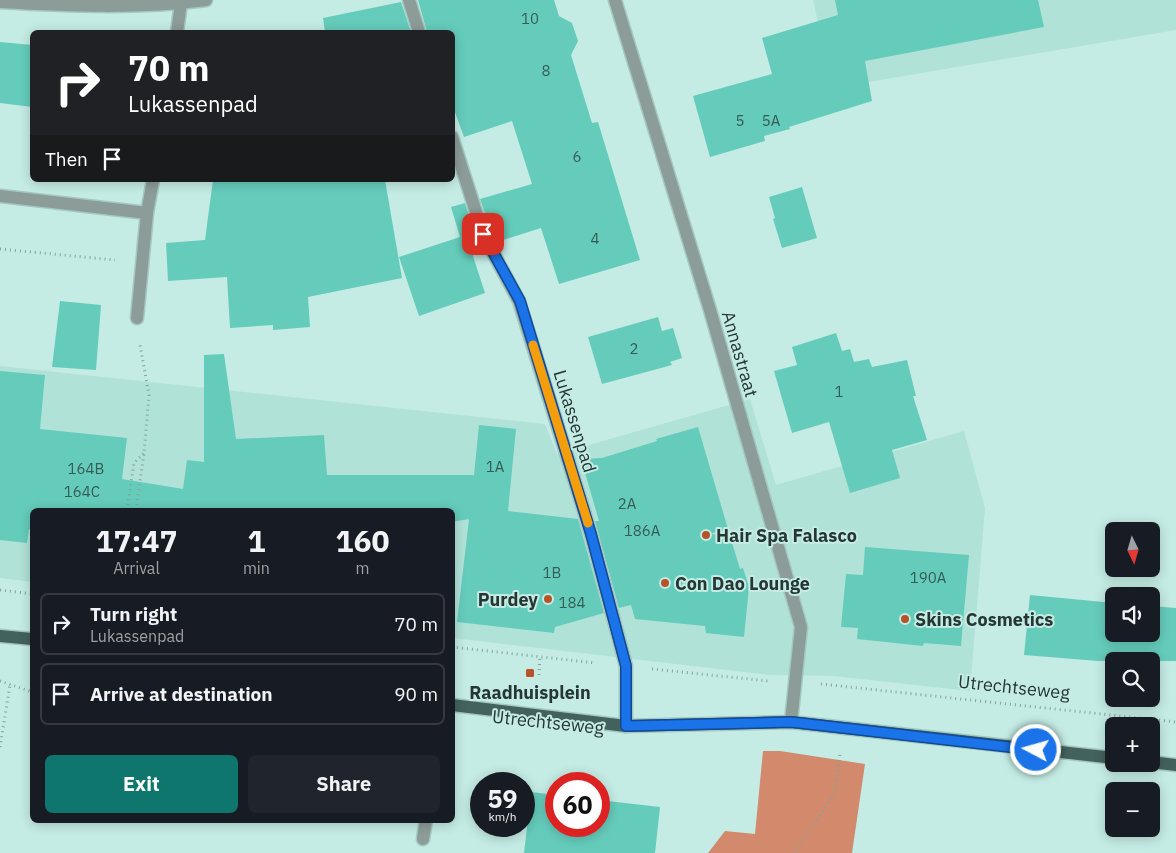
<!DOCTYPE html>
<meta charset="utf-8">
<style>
body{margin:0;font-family:"IBM Plex Sans",sans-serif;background:#20242c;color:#f1f3f6;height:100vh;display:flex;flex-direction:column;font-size:19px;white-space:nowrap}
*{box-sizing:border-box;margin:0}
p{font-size:16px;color:#9ea1a6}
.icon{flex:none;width:28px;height:28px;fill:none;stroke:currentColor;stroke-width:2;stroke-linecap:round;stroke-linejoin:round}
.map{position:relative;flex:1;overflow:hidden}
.drawer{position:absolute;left:30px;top:508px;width:425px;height:315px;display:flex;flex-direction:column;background:#171b24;border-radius:8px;box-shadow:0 2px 12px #0003}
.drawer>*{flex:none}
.hud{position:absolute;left:30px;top:30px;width:425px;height:152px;border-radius:8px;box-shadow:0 2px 12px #0003;background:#202124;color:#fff;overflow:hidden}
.needle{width:32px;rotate:175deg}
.tools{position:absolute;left:1105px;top:522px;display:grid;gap:10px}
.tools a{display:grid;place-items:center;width:55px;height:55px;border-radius:8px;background:#171b24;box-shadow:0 2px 12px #0003;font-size:25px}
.speed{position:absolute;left:470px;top:772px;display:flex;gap:10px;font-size:25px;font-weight:700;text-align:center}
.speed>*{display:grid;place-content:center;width:65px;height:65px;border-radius:50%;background:#171b24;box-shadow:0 2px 12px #0003;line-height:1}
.speed small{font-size:12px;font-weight:400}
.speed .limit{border:8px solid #d22;background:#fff;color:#111}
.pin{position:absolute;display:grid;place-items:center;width:42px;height:42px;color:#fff;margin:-21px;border-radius:10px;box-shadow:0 2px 8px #0006}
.me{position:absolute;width:55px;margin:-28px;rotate:276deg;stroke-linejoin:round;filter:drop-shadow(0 0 4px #0008)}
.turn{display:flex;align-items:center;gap:18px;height:105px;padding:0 15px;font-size:22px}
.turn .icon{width:65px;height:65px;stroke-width:2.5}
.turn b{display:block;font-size:35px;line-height:42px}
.then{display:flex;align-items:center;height:48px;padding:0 15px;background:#0003;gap:10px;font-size:19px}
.eta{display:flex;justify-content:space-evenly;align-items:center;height:85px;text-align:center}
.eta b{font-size:30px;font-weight:700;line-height:35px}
.button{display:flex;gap:10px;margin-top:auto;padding:10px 15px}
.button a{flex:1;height:58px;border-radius:8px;background:#0f766e;color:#fff;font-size:20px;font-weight:700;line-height:58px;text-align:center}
.button a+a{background:#20242c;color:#f1f3f6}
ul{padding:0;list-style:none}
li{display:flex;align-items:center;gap:15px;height:62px;margin:0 10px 8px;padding:0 5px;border:2px solid #363941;border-radius:8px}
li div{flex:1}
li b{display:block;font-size:19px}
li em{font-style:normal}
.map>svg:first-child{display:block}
.built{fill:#b0e2d8}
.forest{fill:#d2896c}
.building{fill:#65ccbb}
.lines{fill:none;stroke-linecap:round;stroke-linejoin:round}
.lane-casing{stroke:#a4c8c1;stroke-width:15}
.street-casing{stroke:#a4c8c1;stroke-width:15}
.primary-casing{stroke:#a4c8c1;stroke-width:15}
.path{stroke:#85a39d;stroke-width:3;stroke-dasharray:1 4;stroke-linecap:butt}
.lane{stroke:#8c9c99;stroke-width:12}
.street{stroke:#8c9c99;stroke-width:12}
.primary{stroke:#44625d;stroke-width:12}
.route-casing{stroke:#114b97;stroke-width:12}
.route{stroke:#1a73e8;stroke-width:9}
.slow{stroke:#f59e0b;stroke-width:9}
.poi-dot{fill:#b95327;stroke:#c4ece4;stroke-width:2}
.labels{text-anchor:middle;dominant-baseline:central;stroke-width:4;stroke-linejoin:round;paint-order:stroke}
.number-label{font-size:15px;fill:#365c55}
.street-label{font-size:18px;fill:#263633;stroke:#c4ece4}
.poi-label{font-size:18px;font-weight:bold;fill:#263633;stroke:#c4ece4;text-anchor:start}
</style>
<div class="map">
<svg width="1176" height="853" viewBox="0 0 1176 853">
<rect width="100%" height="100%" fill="#c4ece4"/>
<!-- built -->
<g class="built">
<polygon points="813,0 1176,0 1176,30 833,88"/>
<polygon points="0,366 545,424 557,454 750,399 776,485 964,431 985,508 970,691 833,676 770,675 453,638 452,510 32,510 32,582 0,578"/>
</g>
<!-- forest -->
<polygon class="forest" points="763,751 780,751 865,764 852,853 708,853 725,831 755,834"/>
<!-- building -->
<g class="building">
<polygon points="418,0 554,0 559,16 572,23 578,41 571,55 592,123 598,122 640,260 559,284 541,228 497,242 491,231 480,199 532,184 512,121 464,137 452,104 452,32 427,32"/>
<polygon points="835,0 1038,0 1044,27 865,61 872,101 789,127 790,129 764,136 765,141 710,157 693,96 772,74 762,38 838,15"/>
<polygon points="401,2 411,32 325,32 323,18"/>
<polygon points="0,42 32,45 32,107 0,103"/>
<polygon points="213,180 385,180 402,278 308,297 310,327 273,330 273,325 230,328 227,277 168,281 166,243 205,240"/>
<polygon points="802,187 817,238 782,248 773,219 775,218 769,197"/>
<polygon points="465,203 475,236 481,247 471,250 485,293 419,316 399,257 460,237 451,207"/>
<polygon points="60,301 101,305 96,370 52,367"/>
<polygon points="658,317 662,331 673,328 682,358 670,362 672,365 602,384 588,337"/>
<polygon points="836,333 842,351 850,349 854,362 869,359 872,367 907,360 916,396 913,396 927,440 892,450 900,478 850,493 829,422 792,433 774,371 797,365 792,347"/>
<polygon points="224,354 236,439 324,435 327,475 474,475 479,425 516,429 508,511 578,519 604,613 555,627 554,633 457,622 469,519 452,522 452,510 32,510 32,530 29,529 27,543 0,540 0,371 45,375 40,429 127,438 122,479 183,489 187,460 204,462 204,355"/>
<polygon points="698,427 728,529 710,534 730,536 740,569 743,568 749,587 744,637 706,633 705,626 635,619 631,605 619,608 595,521 599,521 581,459 602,458 657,441 656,439"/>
<polygon points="865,547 969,555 961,646 924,643 923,646 857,639 858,628 841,627 846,574 863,575"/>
<polygon points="1030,595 1114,603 1114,634 1151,634 1151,606 1176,608 1176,661 1098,661 1024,655"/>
<polygon points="531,792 556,795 556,826 599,826 599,800 660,807 655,853 524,853"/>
</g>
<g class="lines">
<!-- lane casing -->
<g class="lane-casing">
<g id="lane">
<polyline points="177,32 181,3"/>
<polyline points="0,196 147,213"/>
<polyline points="137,318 147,213 153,180"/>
<polyline points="423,839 426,820"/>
</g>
</g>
<!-- street casing -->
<g class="street-casing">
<g id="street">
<polyline points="409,0 419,32"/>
<polyline points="615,0 710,310 801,627 791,722"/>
<path d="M 0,2 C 68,6 138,9 206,0"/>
<polyline points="452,137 483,234 519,301 591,534 626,666 626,726"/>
</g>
</g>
<!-- primary casing -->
<g class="primary-casing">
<g id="primary">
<polyline points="0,636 32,639"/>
<polyline points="452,705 626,726 791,722 1114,758"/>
<polyline points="1151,762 1176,765"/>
</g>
</g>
<!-- path -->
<g class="path">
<polyline points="0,249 115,260"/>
<polyline points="127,510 134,463 144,453"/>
<polyline points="136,510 144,453 149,395 140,345"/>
<polyline points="0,590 32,594"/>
<polyline points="452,647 596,663"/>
<polyline points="652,669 768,681"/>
<polyline points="539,675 540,657"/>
<polyline points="0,681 32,692"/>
<polyline points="821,684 1176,722"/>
<polyline points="0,747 10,685"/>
<polyline points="1122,785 1138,786"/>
<polyline points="311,823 311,820"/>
<polyline points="794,853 835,793 840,754"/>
</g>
<!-- lane -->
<use href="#lane" class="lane"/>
<!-- street -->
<use href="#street" class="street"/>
<!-- primary -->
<use href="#primary" class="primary"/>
</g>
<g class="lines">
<!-- route casing -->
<g class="route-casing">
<polyline id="route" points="483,234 520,301 591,534 626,666 626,726 791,722 1036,750"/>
</g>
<!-- route -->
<use href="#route" class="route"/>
<!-- slow -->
<polyline class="slow" points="533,345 588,523"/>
</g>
<!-- markers -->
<g class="poi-dot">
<circle cx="706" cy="535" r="5"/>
<circle cx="665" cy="583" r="5"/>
<circle cx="548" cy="599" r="5"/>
<circle cx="905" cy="619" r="5"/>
<rect x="525" y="668" width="10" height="10" rx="2.5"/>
</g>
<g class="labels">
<!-- number labels -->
<g class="number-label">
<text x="530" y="18">10</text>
<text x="546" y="70">8</text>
<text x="740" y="120">5</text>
<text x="771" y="120">5A</text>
<text x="577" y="156">6</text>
<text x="595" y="238">4</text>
<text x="634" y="348">2</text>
<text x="839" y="391">1</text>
<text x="495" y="466">1A</text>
<text x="86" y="468">164B</text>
<text x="82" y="491">164C</text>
<text x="627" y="503">2A</text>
<text x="642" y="530">186A</text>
<text x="552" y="572">1B</text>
<text x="928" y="577">190A</text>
<text x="572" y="602">184</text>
</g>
<!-- street labels -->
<g class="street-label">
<text transform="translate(740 354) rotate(74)">Annastraat</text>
<text transform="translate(575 421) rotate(73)">Lukassenpad</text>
<text transform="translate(1014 687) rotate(6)">Utrechtseweg</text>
<text transform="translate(548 722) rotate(6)">Utrechtseweg</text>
</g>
<!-- poi labels -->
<g class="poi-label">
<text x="716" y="535">Hair Spa Falasco</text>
<text x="675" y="583">Con Dao Lounge</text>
<text x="538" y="599" text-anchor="end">Purdey</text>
<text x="915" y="619">Skins Cosmetics</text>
<text x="530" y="692" text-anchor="middle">Raadhuisplein</text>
</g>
</g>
</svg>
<div class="tools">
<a><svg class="needle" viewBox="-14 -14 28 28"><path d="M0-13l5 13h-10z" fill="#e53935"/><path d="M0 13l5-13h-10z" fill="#9ea1a6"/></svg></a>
<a><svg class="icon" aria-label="sound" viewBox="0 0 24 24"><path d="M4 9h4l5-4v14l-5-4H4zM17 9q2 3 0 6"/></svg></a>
<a><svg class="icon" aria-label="search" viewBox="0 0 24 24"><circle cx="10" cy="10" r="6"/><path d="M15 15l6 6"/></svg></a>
<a>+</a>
<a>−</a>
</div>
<div class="speed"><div>59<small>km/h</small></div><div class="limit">60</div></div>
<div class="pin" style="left:483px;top:234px;background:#d93025"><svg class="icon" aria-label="arrive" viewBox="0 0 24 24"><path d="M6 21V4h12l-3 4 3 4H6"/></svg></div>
<svg class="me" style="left:1036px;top:750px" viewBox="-20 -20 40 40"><circle r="17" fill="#1a73e8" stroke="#fff" stroke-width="3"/><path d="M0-11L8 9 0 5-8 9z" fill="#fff"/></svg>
<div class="hud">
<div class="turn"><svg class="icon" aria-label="right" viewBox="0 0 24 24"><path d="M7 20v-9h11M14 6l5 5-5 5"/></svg><div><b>70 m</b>Lukassenpad</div></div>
<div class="then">Then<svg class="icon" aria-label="arrive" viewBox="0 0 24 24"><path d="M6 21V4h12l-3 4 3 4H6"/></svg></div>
</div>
<section class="drawer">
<div class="eta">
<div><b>17:47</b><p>Arrival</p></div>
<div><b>1</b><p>min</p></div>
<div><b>160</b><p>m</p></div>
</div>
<ul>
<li><svg class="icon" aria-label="right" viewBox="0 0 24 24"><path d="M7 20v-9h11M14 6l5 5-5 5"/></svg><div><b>Turn right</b><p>Lukassenpad</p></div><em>70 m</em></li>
<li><svg class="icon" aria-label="arrive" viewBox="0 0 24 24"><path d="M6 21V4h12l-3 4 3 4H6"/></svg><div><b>Arrive at destination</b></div><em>90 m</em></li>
</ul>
<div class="button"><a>Exit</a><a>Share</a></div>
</section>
</div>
